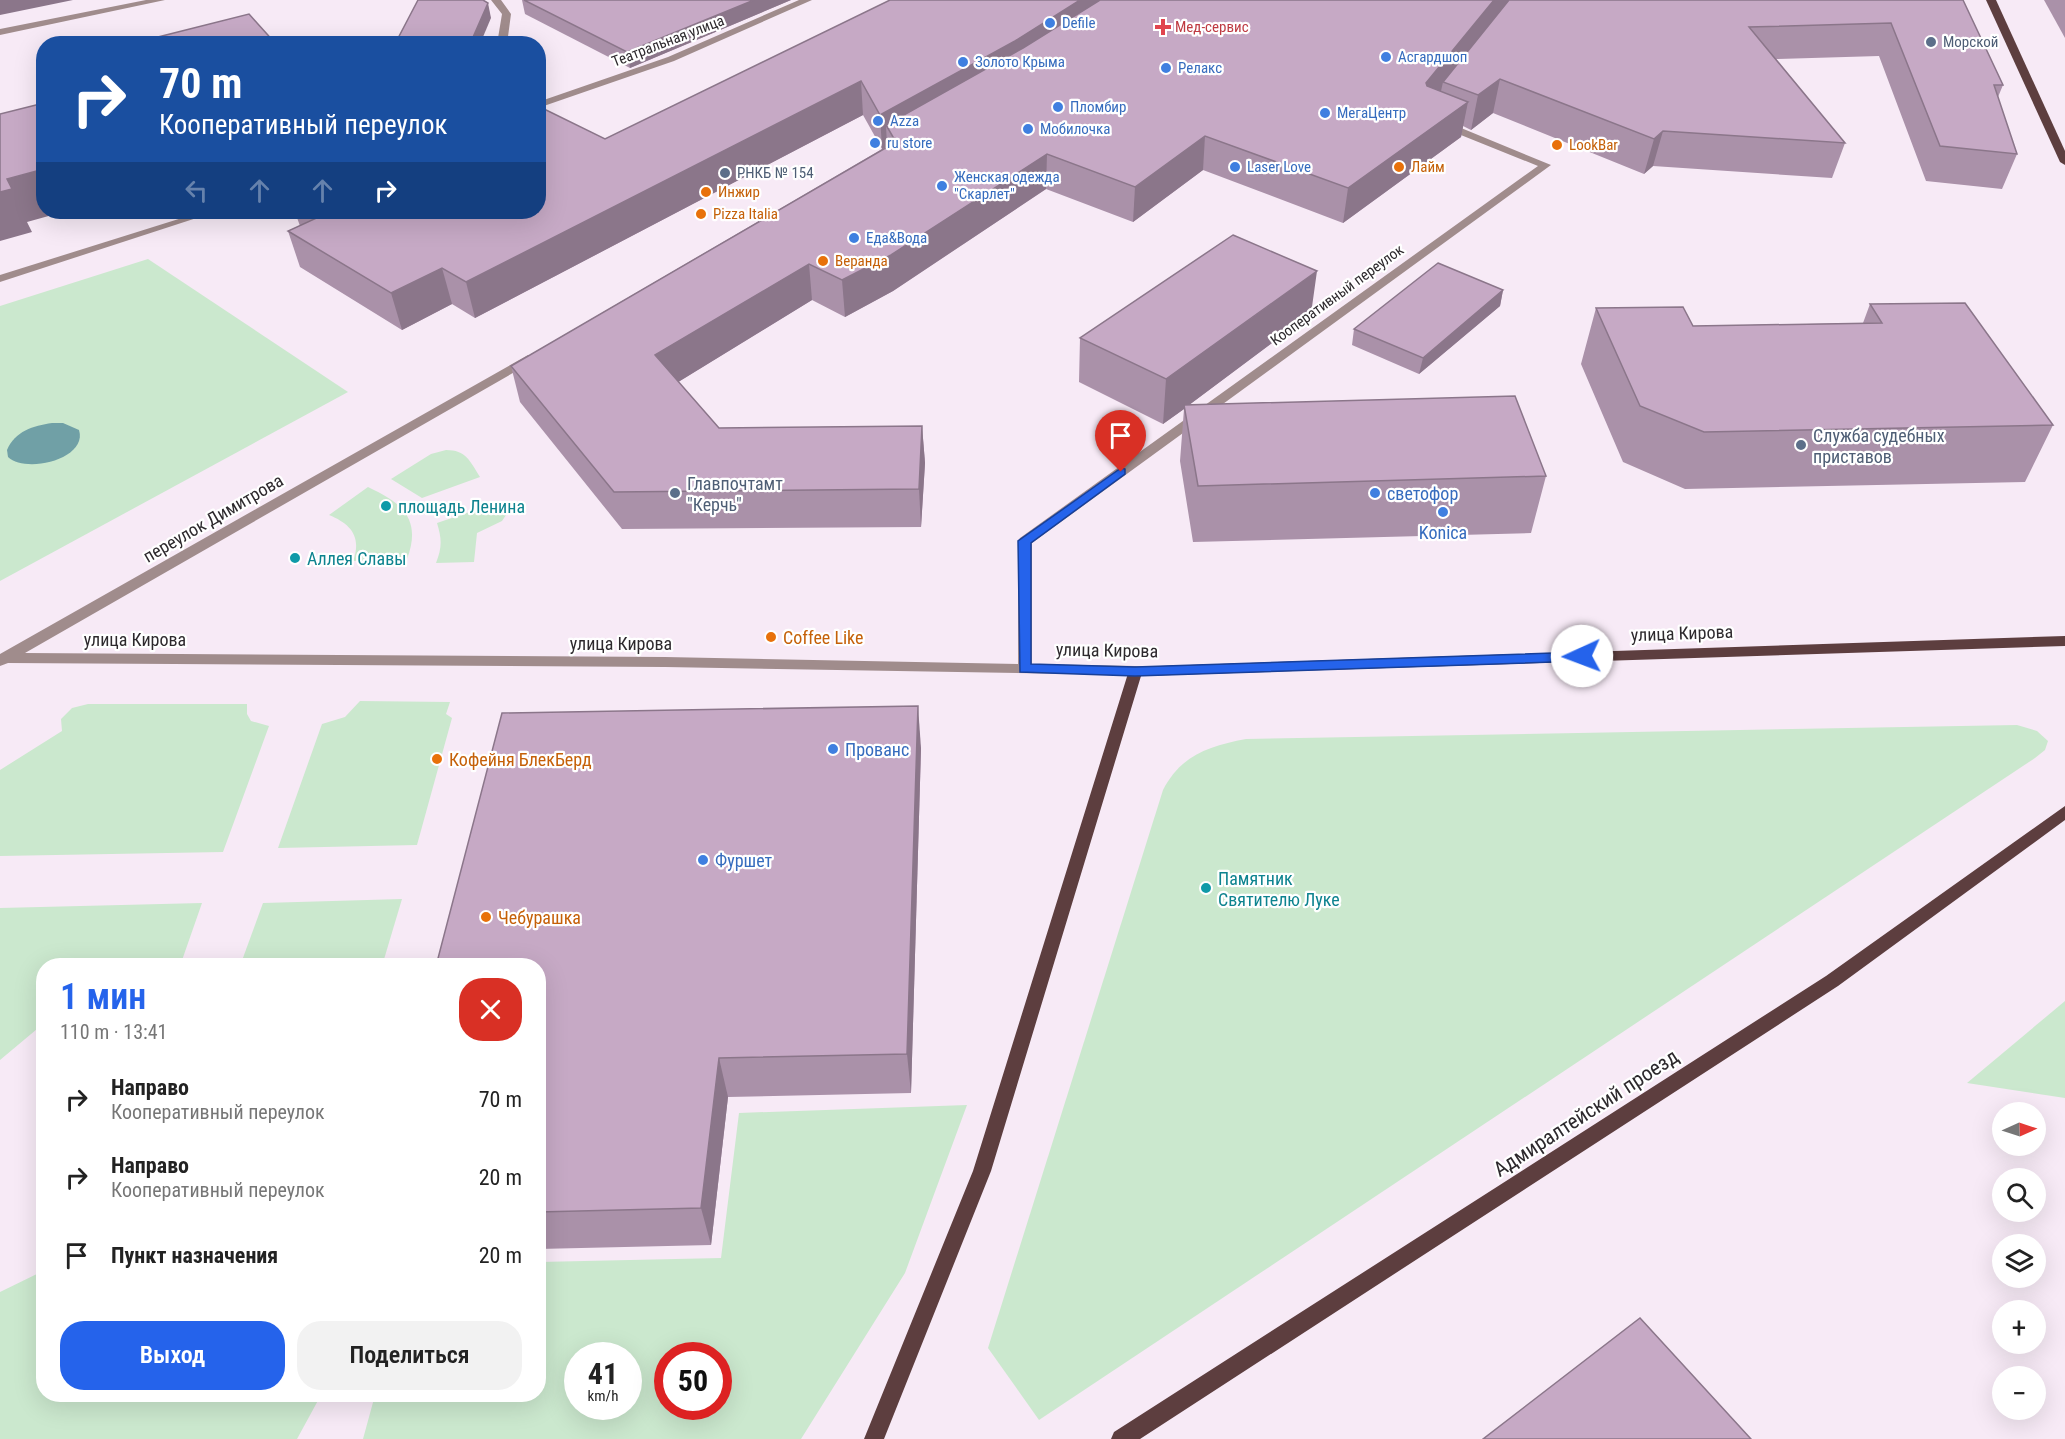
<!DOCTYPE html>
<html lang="ru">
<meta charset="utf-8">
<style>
body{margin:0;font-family:"Roboto Condensed",sans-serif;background:#f2f2f2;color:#222;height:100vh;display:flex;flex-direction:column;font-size:22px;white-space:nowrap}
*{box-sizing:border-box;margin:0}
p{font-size:20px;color:#767676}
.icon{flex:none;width:33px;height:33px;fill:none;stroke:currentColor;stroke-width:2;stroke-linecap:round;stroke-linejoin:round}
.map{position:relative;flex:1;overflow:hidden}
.drawer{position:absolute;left:36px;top:958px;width:510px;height:444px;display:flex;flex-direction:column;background:#fff;border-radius:24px;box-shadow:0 6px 24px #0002}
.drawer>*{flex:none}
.guide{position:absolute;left:36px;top:36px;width:510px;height:183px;border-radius:24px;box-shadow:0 6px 24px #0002;background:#1a4fa0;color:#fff;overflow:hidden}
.needle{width:39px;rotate:87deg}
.controls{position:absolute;left:1992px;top:1102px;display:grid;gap:12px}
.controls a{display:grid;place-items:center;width:54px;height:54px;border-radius:50%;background:#fff;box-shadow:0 6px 24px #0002;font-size:30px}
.speed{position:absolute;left:564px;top:1342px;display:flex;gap:12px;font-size:30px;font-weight:700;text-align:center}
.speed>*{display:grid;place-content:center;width:78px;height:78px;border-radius:50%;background:#fff;box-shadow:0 6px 24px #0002;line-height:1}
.speed small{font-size:15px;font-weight:400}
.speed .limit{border:9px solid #d22;background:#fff;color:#111}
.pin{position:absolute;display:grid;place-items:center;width:51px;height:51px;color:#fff;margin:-62px -26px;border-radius:50% 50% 50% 0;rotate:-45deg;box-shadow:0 0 6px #0007}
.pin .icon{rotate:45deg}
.me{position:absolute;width:66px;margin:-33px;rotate:268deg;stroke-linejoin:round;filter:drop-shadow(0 0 4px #0008)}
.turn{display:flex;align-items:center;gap:21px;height:126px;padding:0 24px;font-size:27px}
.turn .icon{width:78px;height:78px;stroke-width:2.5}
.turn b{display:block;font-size:42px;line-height:51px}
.lanes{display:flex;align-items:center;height:57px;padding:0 24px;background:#0003;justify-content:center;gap:30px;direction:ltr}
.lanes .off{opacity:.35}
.round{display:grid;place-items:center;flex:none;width:63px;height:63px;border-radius:24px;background:#f2f2f2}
.overview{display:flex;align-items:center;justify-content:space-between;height:102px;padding:0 24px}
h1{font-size:36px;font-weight:600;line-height:45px;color:#2563eb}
.cta{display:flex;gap:12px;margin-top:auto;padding:12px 24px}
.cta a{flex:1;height:69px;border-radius:24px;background:#2563eb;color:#fff;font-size:24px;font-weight:600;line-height:69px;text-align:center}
.cta a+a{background:#f2f2f2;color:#222}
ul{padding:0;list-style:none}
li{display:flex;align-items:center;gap:18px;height:78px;padding:0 24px}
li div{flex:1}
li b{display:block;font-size:22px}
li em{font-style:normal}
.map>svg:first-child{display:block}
.green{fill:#cbe8ce;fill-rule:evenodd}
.water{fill:#70a0a6}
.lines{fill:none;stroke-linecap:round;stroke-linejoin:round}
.minor{fill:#a08c8c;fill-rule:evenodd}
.major{fill:#5d3e3f;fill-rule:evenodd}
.wall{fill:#aa91a9}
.shaded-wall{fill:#8b768a}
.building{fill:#c6a9c5;stroke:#8b768a;stroke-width:1.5}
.route{fill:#2563eb;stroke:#184099;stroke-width:1.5}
.shop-dot{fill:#3f7fe0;stroke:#fff;stroke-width:2}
.health-dot{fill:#e0444e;stroke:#fff;stroke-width:2}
.service-dot{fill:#5c6f8a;stroke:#fff;stroke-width:2}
.food-dot{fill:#e8710a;stroke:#fff;stroke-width:2}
.culture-dot{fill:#0f9aa8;stroke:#fff;stroke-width:2}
.labels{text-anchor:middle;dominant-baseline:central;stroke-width:4.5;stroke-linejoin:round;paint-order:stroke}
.far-shop-label{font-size:15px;fill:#366cbe;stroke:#fff;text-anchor:start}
.far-health-label{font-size:15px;fill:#be3a42;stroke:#fff;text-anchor:start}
.far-street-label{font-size:15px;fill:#2d292d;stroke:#fff}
.far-service-label{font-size:15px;fill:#4e5e75;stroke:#fff;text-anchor:start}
.far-food-label{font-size:15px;fill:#c56008;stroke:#fff;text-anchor:start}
.service-label{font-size:18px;fill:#4e5e75;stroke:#fff;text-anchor:start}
.shop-label{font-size:18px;fill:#366cbe;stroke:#fff;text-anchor:start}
.culture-label{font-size:18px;fill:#0d838f;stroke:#fff;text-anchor:start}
.street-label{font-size:18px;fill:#2d292d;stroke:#fff}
.food-label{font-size:18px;fill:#c56008;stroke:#fff;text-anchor:start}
.near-street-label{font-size:21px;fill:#2d292d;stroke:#fff}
</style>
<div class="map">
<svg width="2065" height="1439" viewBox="0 0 2065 1439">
<rect width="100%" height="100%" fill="#f7eaf6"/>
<!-- green -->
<g class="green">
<polygon points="148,259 348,392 0,581 0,306"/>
<path d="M 446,450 C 466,450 470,461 480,477 L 422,498 L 391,479 L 431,454 Z"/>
<path d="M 368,487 C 402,503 422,519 407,559 L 353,561 C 362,537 351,524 329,515 Z"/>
<path d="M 496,503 L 506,515 L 502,521 L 477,533 L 474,562 L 436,563 C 442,548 442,539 437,523 Z"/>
<polygon points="360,701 450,702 446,714 452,718 417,845 278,848 322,724 345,717"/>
<polygon points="88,704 247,704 247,714 251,721 269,726 223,852 0,856 0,770 62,731 61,719 72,708"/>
<path d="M 2017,725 L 2037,731 L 2048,741 L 2045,750 L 2035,758 L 1039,1420 L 988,1348 L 1163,790 C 1181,755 1209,746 1246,739 Z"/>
<polygon points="402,899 382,966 240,966 263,903"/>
<polygon points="202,903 180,966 44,966 43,1024 0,1060 0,908"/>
<polygon points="2065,1001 2065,1098 1967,1083"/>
<path d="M 967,1105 L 905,1273 L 801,1439 L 363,1439 L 375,1395 L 538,1395 L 539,1262 L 721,1258 L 739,1113 ZM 578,1356 L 628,1356 L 628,1407 L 578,1407 ZM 668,1356 L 718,1356 L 718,1407 L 668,1407 Z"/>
<polygon points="43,1271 44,1395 321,1395 297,1439 0,1439 0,1292"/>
</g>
<!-- water -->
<path class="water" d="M 52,423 L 63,423 L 79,430 C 88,459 26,474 8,457 L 7,450 C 15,431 33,426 52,423 Z"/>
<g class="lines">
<!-- minor -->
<g class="minor">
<polygon points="146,0 165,0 0,35 0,29"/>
<polygon points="491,0 501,0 511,14 507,44 497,44 502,14"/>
<polygon points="799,0 812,0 674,61 538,108 538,102 668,57"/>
<polygon points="1441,123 1449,123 1551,165 1032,543 1032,664 1135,666 1140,667 1142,671 1140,675 665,667 8,663 0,666 0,654 528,355 534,359 532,362 25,653 665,657 1018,664 1018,541 1020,538 1538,166 1441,127"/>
<polygon points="201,212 215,212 0,282 0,275"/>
</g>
<!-- major -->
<g class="major">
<polygon points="1986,0 1996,0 2065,151 2065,165 2060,162"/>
<polygon points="2065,636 2065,646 1141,676 991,1171 884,1439 864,1439 973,1171 1130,667"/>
<polygon points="2065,806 2065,820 1838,986 1140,1439 1111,1439 1114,1432 1826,976"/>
</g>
</g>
<!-- wall -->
<g class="wall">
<polygon points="522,0 791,0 630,68 525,14"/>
<polygon points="890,0 1963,0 2003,85 1998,97 2017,154 2002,189 1926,181 1879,56 1776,59 1845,143 1832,178 1653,166 1644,174 1493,113 1471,130 1463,126 1461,137 1343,223 1203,170 1133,222 1046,189 893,291 845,317 812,300 678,382 719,428 922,426 925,463 921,527 622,529 520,402 511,366 882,149 863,115 475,318 452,304 402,330 300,267 288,231 300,226 295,212 538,212 605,139"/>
<polygon points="2044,0 2065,0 2065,38"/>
<polygon points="1503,290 1500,306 1419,374 1352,345 1354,329"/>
<polygon points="1870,304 2053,425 2025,482 1685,489 1623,462 1581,364 1596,308 1693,326 1863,323"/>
<polygon points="1311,314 1189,405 1546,476 1531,533 1193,542 1180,461 1184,409 1163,424 1079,382 1080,338"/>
<polygon points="921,748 911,1093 728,1097 711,1245 538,1249 538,966"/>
</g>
<!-- shaded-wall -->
<g class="shaded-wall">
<polygon points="0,0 73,0 0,15"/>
<polygon points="754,0 791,0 630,68 627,52"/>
<polygon points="1080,0 1131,0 886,125 887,147 882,149 880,115"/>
<polygon points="1494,0 1514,0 1443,82 1441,91 1420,117 1426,83"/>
<polygon points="488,3 491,18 480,44 470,44"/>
<polygon points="1500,79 1493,113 1471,130 1478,95"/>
<polygon points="861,81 863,115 475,318 466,282"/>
<polygon points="1468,102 1461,137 1343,223 1348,188"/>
<polygon points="1663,131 1653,166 1644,174 1654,139"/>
<polygon points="1205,136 1203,170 1133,222 1135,187"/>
<polygon points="1047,154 1046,189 893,291 845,317 842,280"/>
<polygon points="44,169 44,212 63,212 27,222 32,232 0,241 0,192 7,179"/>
<polygon points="809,264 812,300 662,392 655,355"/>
<polygon points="442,268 452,304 402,330 391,293"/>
<polygon points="1317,271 1311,314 1185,408 1184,405 1184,409 1163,424 1166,379"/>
<polygon points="1503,290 1500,306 1419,374 1423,358"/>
<polygon points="922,426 925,463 921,527 919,489"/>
<polygon points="918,706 921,748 911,1093 907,1054"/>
<polygon points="719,1058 728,1097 711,1245 701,1208"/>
</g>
<!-- building -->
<g class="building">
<polygon points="418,0 483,0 488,3 470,44 395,44"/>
<polygon points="524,0 754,0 627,52"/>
<polygon points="890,0 1080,0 1015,41 880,115 861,81 466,282 442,268 391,293 288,231 321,216 313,212 538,212 538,106 605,139"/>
<polygon points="1100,0 1494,0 1426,83 1427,86 1468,102 1348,188 1205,136 1135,187 1047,154 891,255 842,280 809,264 655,355 719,428 922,426 919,489 614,492 511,366 896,142 886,125 1023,48"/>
<polygon points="1509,0 1963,0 2003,85 1994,85 2017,154 1940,146 1891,23 1749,27 1845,143 1663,131 1654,139 1500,79 1478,95 1443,82"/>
<polygon points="249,14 276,44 163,44 158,37"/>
<polygon points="44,103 44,169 7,179 12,189 0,192 0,114"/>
<polygon points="1233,235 1317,271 1166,379 1080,338"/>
<polygon points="1438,263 1503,290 1423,358 1354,329"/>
<polygon points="1965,303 2053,425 1704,432 1640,406 1596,308 1683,307 1693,326 1882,323 1870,304"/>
<polygon points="1515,396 1546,476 1198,486 1184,405"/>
<polygon points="918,706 907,1054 719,1058 701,1208 538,1212 538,966 436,966 502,713"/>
<polygon points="1640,1318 1751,1439 1483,1439"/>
</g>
<!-- route -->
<polygon class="route" points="1121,468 1125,469 1125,474 1031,543 1031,664 1135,667 1582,652 1588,656 1582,661 1135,676 1020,672 1018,541"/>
<!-- markers -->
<g class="shop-dot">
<circle cx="1050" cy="23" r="6"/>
<circle cx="1386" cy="57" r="6"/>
<circle cx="963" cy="62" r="6"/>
<circle cx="1166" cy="68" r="6"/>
<circle cx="1058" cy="107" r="6"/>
<circle cx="1325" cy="113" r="6"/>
<circle cx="878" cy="121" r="6"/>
<circle cx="1028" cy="129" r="6"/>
<circle cx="875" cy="143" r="6"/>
<circle cx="1235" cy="167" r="6"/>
<circle cx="942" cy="186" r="6"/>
<circle cx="854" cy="238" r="6"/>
<circle cx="1375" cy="493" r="6"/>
<circle cx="1443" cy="512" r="6"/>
<circle cx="833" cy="749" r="6"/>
<circle cx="703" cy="860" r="6"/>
</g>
<path class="health-dot" d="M1160 18h6v6h6v6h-6v6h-6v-6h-6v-6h6z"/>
<g class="service-dot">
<circle cx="1931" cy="42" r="6"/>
<circle cx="725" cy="173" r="6"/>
<circle cx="1801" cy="445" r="6"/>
<circle cx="675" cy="493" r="6"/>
</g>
<g class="food-dot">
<circle cx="1557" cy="145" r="6"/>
<circle cx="1399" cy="167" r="6"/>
<circle cx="706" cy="192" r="6"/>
<circle cx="701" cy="214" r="6"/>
<circle cx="823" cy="261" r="6"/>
<circle cx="771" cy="637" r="6"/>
<circle cx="437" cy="759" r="6"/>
<circle cx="486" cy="917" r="6"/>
</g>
<g class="culture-dot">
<circle cx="386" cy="506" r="6"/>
<circle cx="295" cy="558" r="6"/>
<circle cx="1206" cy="888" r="6"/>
</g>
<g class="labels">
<!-- far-shop labels -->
<g class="far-shop-label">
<text x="1062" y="23">Defile</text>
<text x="1398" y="57">Асгардшоп</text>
<text x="975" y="62">Золото Крыма</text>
<text x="1178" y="68">Релакс</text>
<text x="1070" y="107">Пломбир</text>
<text x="1337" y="113">МегаЦентр</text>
<text x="890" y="121">Azza</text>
<text x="1040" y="129">Мобилочка</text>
<text x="887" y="143">ru store</text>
<text x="1247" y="167">Laser Love</text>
<text x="954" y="177">Женская одежда<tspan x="954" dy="17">"Скарлет"</tspan></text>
<text x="866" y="238">Еда&amp;Вода</text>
</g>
<!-- far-health labels -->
<g class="far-health-label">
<text x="1175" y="27">Мед-сервис</text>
</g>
<!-- far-street labels -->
<g class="far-street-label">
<text transform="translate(668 41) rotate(-21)">Театральная улица</text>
<text transform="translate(1337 295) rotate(-36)">Кооперативный переулок</text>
</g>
<!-- far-service labels -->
<g class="far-service-label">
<text x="1943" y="42">Морской</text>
<text x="737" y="173">РНКБ № 154</text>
</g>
<!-- far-food labels -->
<g class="far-food-label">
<text x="1569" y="145">LookBar</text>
<text x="1411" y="167">Лайм</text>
<text x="718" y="192">Инжир</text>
<text x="713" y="214">Pizza Italia</text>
<text x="835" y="261">Веранда</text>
</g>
<!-- service labels -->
<g class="service-label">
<text x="1813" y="435">Служба судебных<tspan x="1813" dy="21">приставов</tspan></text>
<text x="687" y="483">Главпочтамт<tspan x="687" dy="21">"Керчь"</tspan></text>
</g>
<!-- shop labels -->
<g class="shop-label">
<text x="1387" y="493">светофор</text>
<text x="1443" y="532" text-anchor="middle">Konica</text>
<text x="845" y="749">Прованс</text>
<text x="715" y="860">Фуршет</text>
</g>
<!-- culture labels -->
<g class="culture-label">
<text x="398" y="506">площадь Ленина</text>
<text x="307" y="558">Аллея Славы</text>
<text x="1218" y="878">Памятник<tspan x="1218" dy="21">Святителю Луке</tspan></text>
</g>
<!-- street labels -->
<g class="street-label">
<text transform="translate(213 518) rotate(-30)">переулок Димитрова</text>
<text transform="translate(1682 633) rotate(-2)">улица Кирова</text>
<text x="135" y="639">улица Кирова</text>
<text x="621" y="643">улица Кирова</text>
<text transform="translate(1107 650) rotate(1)">улица Кирова</text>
</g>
<!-- food labels -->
<g class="food-label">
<text x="783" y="637">Coffee Like</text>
<text x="449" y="759">Кофейня БлекБерд</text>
<text x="498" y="917">Чебурашка</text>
</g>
<!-- near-street labels -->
<g class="near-street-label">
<text transform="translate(1586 1113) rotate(-33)">Адмиралтейский проезд</text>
</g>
</g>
</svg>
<div class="controls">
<a><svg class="needle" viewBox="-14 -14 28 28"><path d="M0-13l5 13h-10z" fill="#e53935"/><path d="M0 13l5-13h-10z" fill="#767676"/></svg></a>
<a><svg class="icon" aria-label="search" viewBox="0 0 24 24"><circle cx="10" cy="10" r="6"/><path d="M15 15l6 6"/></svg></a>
<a><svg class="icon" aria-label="layers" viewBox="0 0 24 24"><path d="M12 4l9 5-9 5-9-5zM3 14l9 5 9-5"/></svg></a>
<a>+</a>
<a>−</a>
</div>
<div class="speed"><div>41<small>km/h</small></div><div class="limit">50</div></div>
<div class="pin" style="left:1121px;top:472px;background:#d93025"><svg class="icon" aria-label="arrive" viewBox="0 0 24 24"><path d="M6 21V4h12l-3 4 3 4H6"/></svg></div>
<svg class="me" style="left:1582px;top:656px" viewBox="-20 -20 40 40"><circle r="19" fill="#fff"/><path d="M0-13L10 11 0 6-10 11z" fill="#2563eb"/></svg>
<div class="guide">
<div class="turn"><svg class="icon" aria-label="right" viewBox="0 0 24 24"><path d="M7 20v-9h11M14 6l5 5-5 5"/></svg><div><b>70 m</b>Кооперативный переулок</div></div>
<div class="lanes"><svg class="icon off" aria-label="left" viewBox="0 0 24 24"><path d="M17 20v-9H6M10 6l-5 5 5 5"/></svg><svg class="icon off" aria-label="ahead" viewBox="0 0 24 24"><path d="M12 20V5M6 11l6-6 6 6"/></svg><svg class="icon off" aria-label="ahead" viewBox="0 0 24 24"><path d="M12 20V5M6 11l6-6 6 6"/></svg><svg class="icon" aria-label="right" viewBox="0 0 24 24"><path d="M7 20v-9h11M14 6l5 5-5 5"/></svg></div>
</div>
<section class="drawer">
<div class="overview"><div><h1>1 мин</h1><p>110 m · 13:41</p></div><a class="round" style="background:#d93025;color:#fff"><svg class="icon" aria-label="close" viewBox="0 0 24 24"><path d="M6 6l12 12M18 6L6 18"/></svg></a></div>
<ul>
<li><svg class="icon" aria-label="right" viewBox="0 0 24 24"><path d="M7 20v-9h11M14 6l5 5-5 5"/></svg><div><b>Направо</b><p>Кооперативный переулок</p></div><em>70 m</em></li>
<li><svg class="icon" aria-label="right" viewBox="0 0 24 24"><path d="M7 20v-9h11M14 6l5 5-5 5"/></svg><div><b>Направо</b><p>Кооперативный переулок</p></div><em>20 m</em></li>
<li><svg class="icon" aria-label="arrive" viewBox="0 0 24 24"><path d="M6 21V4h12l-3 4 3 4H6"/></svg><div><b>Пункт назначения</b></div><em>20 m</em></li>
</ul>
<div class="cta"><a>Выход</a><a>Поделиться</a></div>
</section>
</div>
